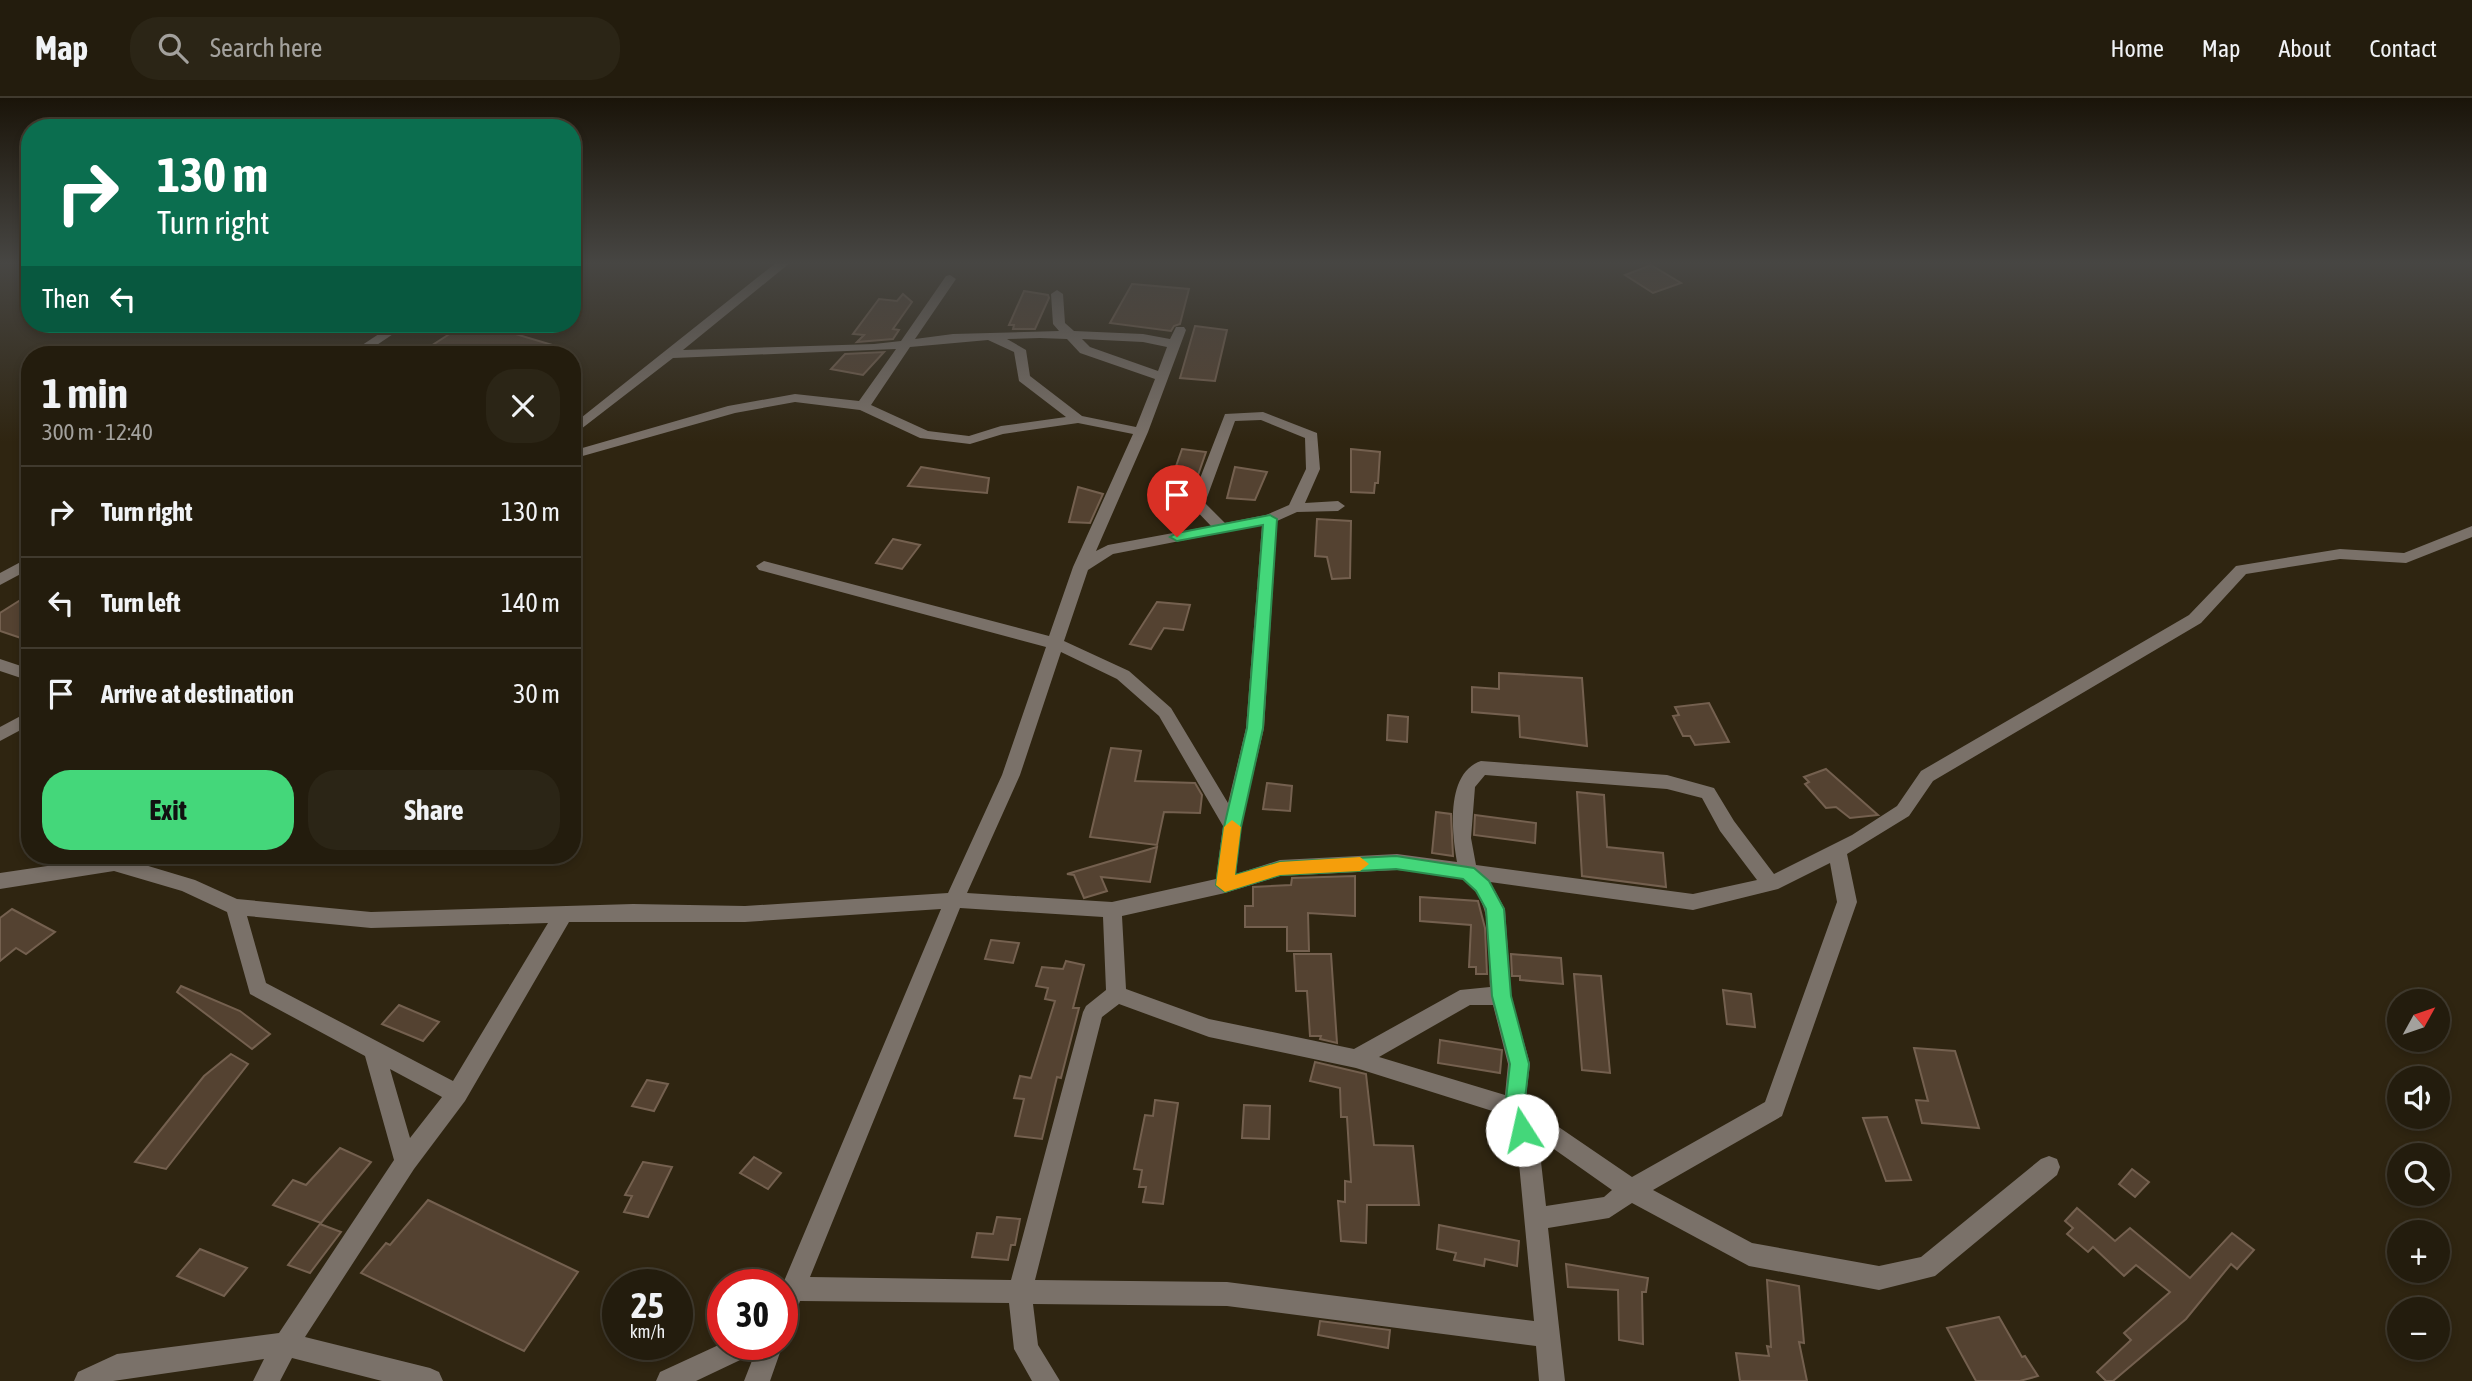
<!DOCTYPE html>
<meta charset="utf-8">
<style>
body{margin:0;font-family:"Asap Condensed",sans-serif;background:#2b2516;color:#f1f3f6;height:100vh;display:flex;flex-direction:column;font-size:26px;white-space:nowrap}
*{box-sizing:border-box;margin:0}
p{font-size:23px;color:#a3a19d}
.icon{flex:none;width:38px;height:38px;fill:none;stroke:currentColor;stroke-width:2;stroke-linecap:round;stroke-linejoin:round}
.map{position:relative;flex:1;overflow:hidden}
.details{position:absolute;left:21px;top:248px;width:560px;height:518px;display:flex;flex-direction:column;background:#231c0d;border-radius:28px;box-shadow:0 4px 10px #0003,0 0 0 2px #403a2e}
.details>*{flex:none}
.top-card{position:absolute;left:21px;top:21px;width:560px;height:214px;border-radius:28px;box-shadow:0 4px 10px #0003,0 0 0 2px #403a2e;background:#0b6e4f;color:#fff;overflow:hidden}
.needle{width:46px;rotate:50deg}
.controls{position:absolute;left:2387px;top:891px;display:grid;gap:14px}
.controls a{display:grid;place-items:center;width:63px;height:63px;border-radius:50%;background:#231c0d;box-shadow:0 4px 10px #0003,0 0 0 2px #403a2e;font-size:35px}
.speed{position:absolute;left:602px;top:1171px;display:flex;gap:14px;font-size:35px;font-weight:700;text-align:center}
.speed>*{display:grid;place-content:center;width:91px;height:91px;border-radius:50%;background:#231c0d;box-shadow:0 4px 10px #0003,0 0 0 2px #403a2e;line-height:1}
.speed small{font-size:18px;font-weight:400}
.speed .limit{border:10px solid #d22;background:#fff;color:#111}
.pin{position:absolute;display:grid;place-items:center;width:60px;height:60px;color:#fff;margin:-72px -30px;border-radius:50% 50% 50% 0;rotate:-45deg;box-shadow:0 0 7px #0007}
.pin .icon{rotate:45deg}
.me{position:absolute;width:77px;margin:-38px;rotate:350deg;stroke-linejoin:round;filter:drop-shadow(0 0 5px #0008)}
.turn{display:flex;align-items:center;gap:24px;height:147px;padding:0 21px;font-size:32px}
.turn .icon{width:91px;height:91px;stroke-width:2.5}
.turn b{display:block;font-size:49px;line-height:60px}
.then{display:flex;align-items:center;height:66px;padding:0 21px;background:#0003;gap:14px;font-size:26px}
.round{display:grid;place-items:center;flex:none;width:74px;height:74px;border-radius:28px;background:#2b2516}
.head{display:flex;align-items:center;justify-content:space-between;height:119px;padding:0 21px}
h1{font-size:42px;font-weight:700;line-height:52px}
.cta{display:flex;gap:14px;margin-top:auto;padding:14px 21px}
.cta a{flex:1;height:80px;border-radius:28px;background:#44d77a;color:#111;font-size:28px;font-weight:700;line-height:80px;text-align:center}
.cta a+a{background:#2b2516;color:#f1f3f6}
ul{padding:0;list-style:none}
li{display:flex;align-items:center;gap:21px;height:91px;padding:0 21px;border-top:2px solid #403a2e}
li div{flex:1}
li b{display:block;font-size:26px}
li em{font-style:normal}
header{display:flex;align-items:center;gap:42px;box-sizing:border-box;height:98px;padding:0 35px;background:#231c0d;border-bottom:2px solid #403a2e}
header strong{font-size:33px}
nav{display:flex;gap:38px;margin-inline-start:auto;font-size:24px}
.search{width:490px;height:63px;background:#2b2516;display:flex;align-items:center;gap:18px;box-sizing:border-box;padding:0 24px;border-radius:28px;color:#a3a19d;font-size:26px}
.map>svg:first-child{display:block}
.building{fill:#544231;stroke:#74604f;stroke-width:2}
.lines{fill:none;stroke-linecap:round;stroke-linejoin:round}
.minor{fill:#7a7169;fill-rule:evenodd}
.route{fill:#44d77a;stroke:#2c8c4f;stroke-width:2}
.slow{fill:#f59e0b}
</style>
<header>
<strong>Map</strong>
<div class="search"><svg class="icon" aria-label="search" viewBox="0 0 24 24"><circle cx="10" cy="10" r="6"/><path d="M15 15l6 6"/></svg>Search here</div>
<nav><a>Home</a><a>Map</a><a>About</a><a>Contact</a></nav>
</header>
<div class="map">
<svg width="2472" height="1283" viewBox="0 0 2472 1283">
<rect width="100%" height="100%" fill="#2f2511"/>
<!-- building -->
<g class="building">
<polygon points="1651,167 1681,185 1653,195 1625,177"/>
<polygon points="1132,186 1189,191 1180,226 1174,228 1171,233 1110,225"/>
<polygon points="1024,193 1048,197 1049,200 1035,231 1013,231 1014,227 1009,227"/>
<polygon points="903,196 912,204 893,231 899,232 893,241 857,244 864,237 853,236 879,201 897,203"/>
<polygon points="465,226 482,226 569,252 568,257 417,257"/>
<polygon points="1195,228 1227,232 1215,283 1180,280"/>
<polygon points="884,254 863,277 831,271 845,256"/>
<polygon points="1182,351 1206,354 1197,380 1173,377"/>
<polygon points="1351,351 1380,354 1378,385 1375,385 1374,395 1351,394"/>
<polygon points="921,369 989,380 987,395 908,388"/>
<polygon points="1235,369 1267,374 1255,402 1227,400"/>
<polygon points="1078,389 1103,396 1090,425 1069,424"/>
<polygon points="1317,421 1351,423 1350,480 1332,481 1327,459 1315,458"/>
<polygon points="893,441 920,447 902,471 876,465"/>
<polygon points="30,496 30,543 0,533 0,515"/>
<polygon points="1157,504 1190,507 1183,532 1164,530 1151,551 1130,546"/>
<polygon points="1499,575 1582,580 1587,648 1520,639 1519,618 1472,614 1472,589 1499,591"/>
<polygon points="1709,605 1729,644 1695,647 1690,638 1683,638 1673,618 1679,617 1675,609"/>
<polygon points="1388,617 1408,619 1407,644 1387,642"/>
<polygon points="1111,650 1141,653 1135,683 1195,685 1202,697 1200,715 1164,714 1157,747 1090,739"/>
<polygon points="1826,671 1878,717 1850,720 1836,709 1826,710 1805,686 1809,684 1804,679"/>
<polygon points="1267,685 1292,688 1290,713 1263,711"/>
<polygon points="1577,694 1604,697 1607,749 1663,755 1666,789 1582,778"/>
<polygon points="1436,714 1451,716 1453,758 1432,755"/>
<polygon points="1475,717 1536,725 1535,745 1474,737"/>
<polygon points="1157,749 1150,784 1101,779 1107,793 1084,800 1074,777 1067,776"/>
<polygon points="1355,778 1355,818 1308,815 1309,853 1287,853 1287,829 1245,829 1245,808 1253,808 1253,789 1291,787 1292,780"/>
<polygon points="1420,799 1478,803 1485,830 1487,876 1476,876 1476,869 1469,869 1471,827 1420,823"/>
<polygon points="12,811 55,834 26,856 16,850 0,863 0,820"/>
<polygon points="991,842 1019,845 1013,865 985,861"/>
<polygon points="1294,856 1331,856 1337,945 1320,941 1321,938 1310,938 1307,893 1296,893"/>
<polygon points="1511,856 1561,860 1563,886 1520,882 1520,878 1512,878"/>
<polygon points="1066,863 1084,867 1073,910 1079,910 1061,980 1057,979 1042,1041 1015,1038 1024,1001 1014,1000 1020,978 1031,980 1055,903 1045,901 1048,890 1036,888 1042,869 1063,871"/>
<polygon points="1574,876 1601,878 1610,975 1582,972"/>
<polygon points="181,888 240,913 270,936 252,951 177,894"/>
<polygon points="1723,892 1751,896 1755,929 1727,926"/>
<polygon points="399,907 439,924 423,943 382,926"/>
<polygon points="1440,942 1502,952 1500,975 1438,965"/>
<polygon points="1914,950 1955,953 1979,1030 1922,1025 1916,1002 1928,1003"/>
<polygon points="231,956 248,966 166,1071 135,1064 204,978"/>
<polygon points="1315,964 1366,976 1374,1047 1413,1048 1419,1107 1367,1107 1366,1145 1341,1143 1338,1103 1345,1104 1345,1083 1351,1084 1347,1019 1341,1019 1340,990 1310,983"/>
<polygon points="647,982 668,986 654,1013 632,1008"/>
<polygon points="1155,1002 1178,1005 1163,1106 1143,1104 1146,1089 1139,1089 1142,1072 1134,1071 1145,1017 1153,1018"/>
<polygon points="1244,1007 1270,1008 1269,1041 1242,1040"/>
<polygon points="1887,1019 1911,1082 1886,1083 1863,1020"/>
<polygon points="340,1050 371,1064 321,1125 273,1107 293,1082 306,1087"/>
<polygon points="754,1059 781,1075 768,1091 740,1075"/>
<polygon points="643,1064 672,1069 648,1119 624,1114 632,1098 625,1097"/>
<polygon points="2132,1071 2149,1084 2135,1099 2119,1086"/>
<polygon points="428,1102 578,1174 524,1253 361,1175 386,1145 390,1147"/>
<polygon points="2077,1110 2115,1143 2130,1130 2190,1180 2232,1135 2254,1152 2237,1171 2231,1166 2186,1221 2113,1283 2106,1283 2097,1274 2131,1242 2124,1235 2170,1194 2136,1167 2124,1178 2093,1149 2088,1154 2067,1136 2073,1130 2065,1123"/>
<polygon points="997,1119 1020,1121 1015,1147 1011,1147 1008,1162 972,1159 977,1135 993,1136"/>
<polygon points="320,1126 341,1134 310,1175 288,1167"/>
<polygon points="1439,1127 1519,1143 1517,1168 1485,1161 1484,1168 1454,1162 1456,1155 1437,1151"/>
<polygon points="200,1151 247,1170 224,1198 177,1178"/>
<polygon points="1566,1166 1648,1180 1646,1194 1642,1194 1643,1246 1619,1242 1618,1192 1568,1189"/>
<polygon points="1767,1182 1799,1188 1804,1245 1799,1244 1807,1283 1740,1283 1736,1255 1769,1258 1767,1248 1771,1249"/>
<polygon points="1999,1219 2022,1259 2025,1258 2038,1278 2020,1283 1976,1283 1947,1230"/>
<polygon points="1320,1223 1390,1232 1388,1250 1318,1237"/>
</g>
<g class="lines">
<!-- minor -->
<g class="minor">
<path d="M 777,164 L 791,164 L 683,252 L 874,246 L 901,243 L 946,178 L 950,177 L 956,181 L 915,241 L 953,236 L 1059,233 L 1053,226 L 1051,196 L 1057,192 L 1063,196 L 1065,225 L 1074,233 L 1143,236 L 1170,241 L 1176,229 L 1184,229 L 1186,232 L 1148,334 L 1096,453 L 1108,447 L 1211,428 L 1190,406 L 1225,316 L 1263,314 L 1317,335 L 1320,371 L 1305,405 L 1338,403 L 1345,408 L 1338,413 L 1297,414 L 1277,423 L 1264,630 L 1241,728 L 1236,776 L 1280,762 L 1397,756 L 1457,764 C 1452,736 1445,675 1481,663 L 1667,677 L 1714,690 L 1734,723 L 1774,776 L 1852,737 L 1897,708 L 1921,673 L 2189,517 L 2236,468 L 2340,451 L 2404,455 L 2472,428 L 2472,439 L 2406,465 L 2340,461 L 2246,476 L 2201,525 L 1933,683 L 1909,718 L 1847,756 L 1857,804 L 1782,1018 L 1653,1092 L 1752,1145 L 1879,1168 L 1921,1159 L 2041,1061 L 2049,1058 L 2057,1061 L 2060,1069 L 2057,1077 L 1935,1178 L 1879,1192 L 1749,1168 L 1632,1105 L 1609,1120 L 1548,1130 L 1565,1283 L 1539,1283 L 1536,1248 L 1227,1208 L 1033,1206 L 1038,1247 L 1060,1283 L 1032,1283 L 1014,1251 L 1009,1205 L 800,1203 L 791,1227 L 782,1230 L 782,1188 L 941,811 L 745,824 L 569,824 L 465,1003 L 414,1071 L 305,1239 L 430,1270 L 439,1274 L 443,1283 L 382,1283 L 292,1260 L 280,1283 L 253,1283 L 264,1261 L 113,1283 L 74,1283 L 78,1274 L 117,1256 L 279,1235 L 394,1062 L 365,958 L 250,896 L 227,814 L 182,793 L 114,773 L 0,791 L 0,775 L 115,758 L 195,782 L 237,801 L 371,814 L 633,806 L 745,808 L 948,795 L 1002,677 L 1046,549 L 759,472 L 756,468 L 764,463 L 1049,538 L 1073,469 L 1133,336 L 1078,325 L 1003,336 L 970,346 L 920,340 L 860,312 L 795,304 L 735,315 L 572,361 L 572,353 L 728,308 L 795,296 L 859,303 L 896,251 L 673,260 L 572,338 L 572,327 ZM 1040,240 L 1067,241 L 1080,255 L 1155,281 L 1136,329 L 1082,318 L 1030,278 L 1026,252 L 1007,241 ZM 1082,241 L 1143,244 L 1167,249 L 1158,273 L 1090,249 ZM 988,242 L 1014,254 L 1019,283 L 1066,319 L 1001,328 L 969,338 L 928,333 L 871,307 L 910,249 ZM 1261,322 L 1305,340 L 1306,371 L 1289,407 L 1266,417 L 1225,425 L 1205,405 L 1235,323 ZM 1262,427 L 1246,630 L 1228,705 L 1171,610 L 1129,573 L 1064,543 L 1088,472 L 1113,456 ZM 1061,554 L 1117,581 L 1159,618 L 1223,728 L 1216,781 L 1112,804 L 967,795 L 1020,677 ZM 1485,677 L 1667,691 L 1702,700 L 1720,733 L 1757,782 L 1693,796 L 1476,767 L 1471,740 L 1475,689 ZM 1830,765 L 1837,804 L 1765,1004 L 1632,1079 L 1525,1006 L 1530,966 L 1511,898 L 1505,811 L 1490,784 L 1693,812 L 1778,791 ZM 1397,772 C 1412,774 1450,774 1462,781 C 1496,801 1488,856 1490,889 L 1460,892 L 1354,951 L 1209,921 L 1126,891 L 1122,818 L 1225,795 L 1280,778 ZM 960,810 L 1103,819 L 1106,892 L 1086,908 L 1083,914 L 1011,1182 L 810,1179 ZM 247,818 L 371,830 L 548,825 L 453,983 L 266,885 ZM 1119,906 L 1209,939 L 1356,970 L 1505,1017 L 1518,1055 L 1534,1223 L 1227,1184 L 1035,1182 L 1102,919 ZM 1470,907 L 1493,907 L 1508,966 L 1505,997 L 1379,959 ZM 390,971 L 442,999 L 410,1040 ZM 1534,1037 L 1612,1092 L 1604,1099 L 1546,1108 L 1540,1055 Z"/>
<polygon points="394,226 408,226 362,257 347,257"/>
<polygon points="30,459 30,471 0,487 0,475"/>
<polygon points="0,561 30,571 30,583 0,573"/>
<polygon points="30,613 30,627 0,643 0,629"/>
<polygon points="782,1243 783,1246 770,1283 744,1283 755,1255 696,1283 656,1283 660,1274 723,1245 782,1246"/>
</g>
</g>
<!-- sky -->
<linearGradient id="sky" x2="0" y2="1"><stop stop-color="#1a1409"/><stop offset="0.48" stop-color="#474643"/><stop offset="1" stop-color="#474643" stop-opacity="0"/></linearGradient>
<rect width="2472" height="344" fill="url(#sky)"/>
<!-- route -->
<polygon class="route" points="1270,417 1277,421 1263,630 1241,729 1235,777 1280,764 1396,758 1474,770 1489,783 1504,811 1511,898 1529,966 1524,1010 1532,1032 1529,1039 1522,1042 1515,1039 1505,1010 1510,966 1492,898 1486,811 1476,793 1463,781 1396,771 1280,777 1225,794 1216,787 1224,729 1247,630 1263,427 1177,443 1170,439 1177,435"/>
<!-- slow -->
<polygon class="slow" points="1232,722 1241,729 1235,777 1280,764 1360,759 1369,766 1360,773 1280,777 1225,794 1216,787 1224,729"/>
</svg>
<div class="controls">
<a><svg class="needle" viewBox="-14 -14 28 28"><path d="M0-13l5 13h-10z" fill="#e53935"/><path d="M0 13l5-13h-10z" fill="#a3a19d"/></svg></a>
<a><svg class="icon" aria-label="sound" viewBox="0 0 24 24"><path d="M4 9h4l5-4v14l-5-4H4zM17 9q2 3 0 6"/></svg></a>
<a><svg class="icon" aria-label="search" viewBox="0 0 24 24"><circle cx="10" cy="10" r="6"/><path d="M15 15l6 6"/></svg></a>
<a>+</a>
<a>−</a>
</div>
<div class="speed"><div>25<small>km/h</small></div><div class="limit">30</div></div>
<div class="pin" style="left:1177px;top:439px;background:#d93025"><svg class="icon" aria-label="arrive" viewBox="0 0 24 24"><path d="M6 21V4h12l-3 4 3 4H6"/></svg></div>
<svg class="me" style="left:1522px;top:1032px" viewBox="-20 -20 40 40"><circle r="19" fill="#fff"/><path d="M0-13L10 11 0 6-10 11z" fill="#44d77a"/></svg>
<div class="top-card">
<div class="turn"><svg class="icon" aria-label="right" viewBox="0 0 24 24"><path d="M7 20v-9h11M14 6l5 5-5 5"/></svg><div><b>130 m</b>Turn right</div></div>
<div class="then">Then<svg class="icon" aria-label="left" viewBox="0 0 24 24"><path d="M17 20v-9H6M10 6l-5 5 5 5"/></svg></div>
</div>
<section class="details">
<div class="head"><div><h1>1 min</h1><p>300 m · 12:40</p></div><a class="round"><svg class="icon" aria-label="close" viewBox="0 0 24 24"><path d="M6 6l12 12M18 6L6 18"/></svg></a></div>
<ul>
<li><svg class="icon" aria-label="right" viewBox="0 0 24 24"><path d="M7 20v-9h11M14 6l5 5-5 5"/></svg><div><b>Turn right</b></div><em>130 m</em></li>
<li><svg class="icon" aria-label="left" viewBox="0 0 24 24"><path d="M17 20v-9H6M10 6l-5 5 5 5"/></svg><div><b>Turn left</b></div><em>140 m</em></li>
<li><svg class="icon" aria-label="arrive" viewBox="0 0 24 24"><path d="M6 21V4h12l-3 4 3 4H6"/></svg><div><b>Arrive at destination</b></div><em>30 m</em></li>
</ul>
<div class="cta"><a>Exit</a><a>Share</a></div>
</section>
</div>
